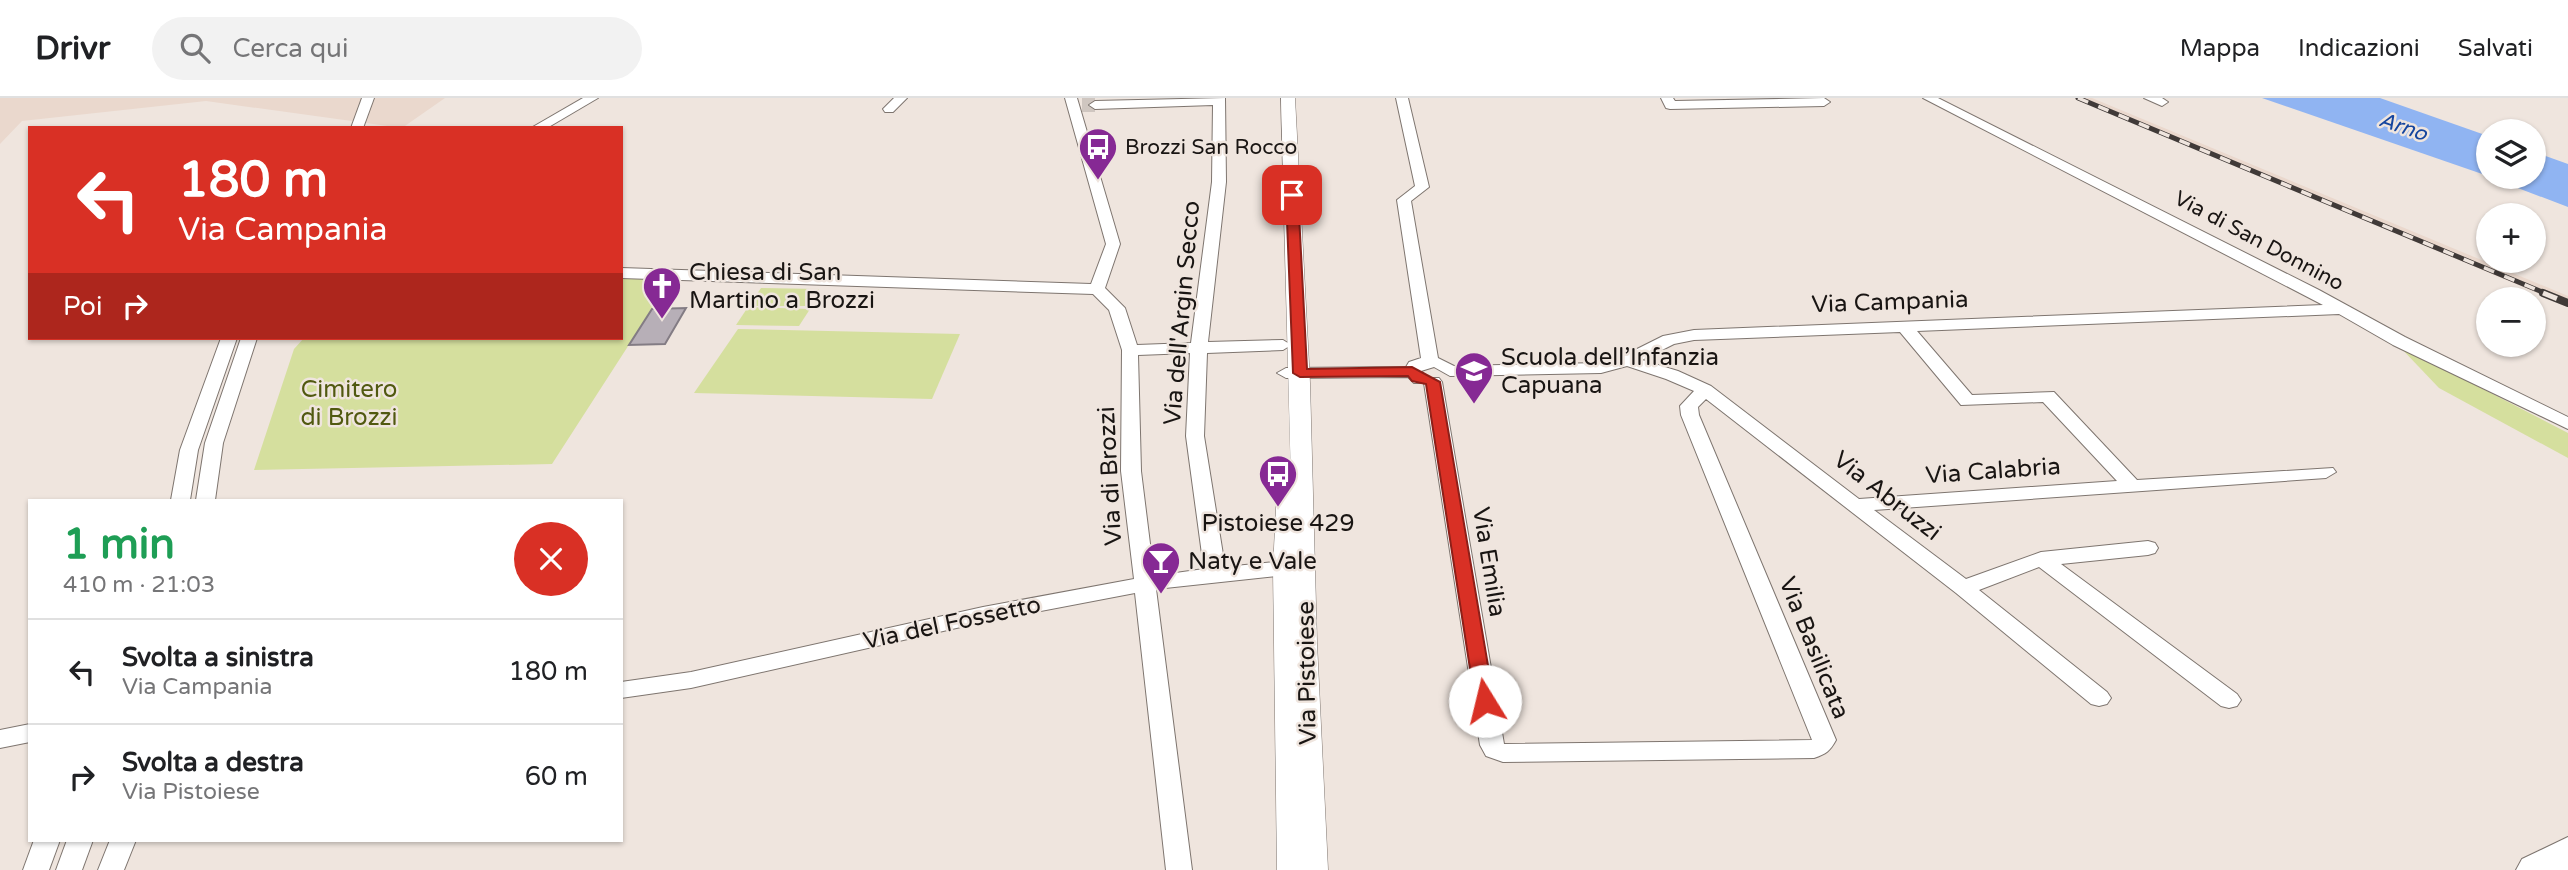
<!DOCTYPE html>
<html lang="it">
<meta charset="utf-8">
<style>
body{margin:0;font-family:"Varela Round",sans-serif;background:#f2f2f2;color:#202124;height:100vh;display:flex;flex-direction:column;font-size:26px;white-space:nowrap}
*{box-sizing:border-box;margin:0}
p{font-size:23px;color:#757577}
.icon{flex:none;width:38px;height:38px;fill:none;stroke:currentColor;stroke-width:2;stroke-linecap:round;stroke-linejoin:round}
.map{position:relative;flex:1;overflow:hidden}
.drawer{position:absolute;left:28px;top:401px;width:595px;height:343px;display:flex;flex-direction:column;background:#fff;border-radius:0px;box-shadow:0 2px 5px #0004}
.drawer>*{flex:none}
.guide{position:absolute;left:28px;top:28px;width:595px;height:214px;border-radius:0px;box-shadow:0 2px 5px #0004;background:#d93025;color:#fff;overflow:hidden}
.fabs{position:absolute;left:2476px;top:21px;display:grid;gap:14px}
.fabs a{display:grid;place-items:center;width:70px;height:70px;border-radius:50%;background:#fff;box-shadow:0 2px 5px #0004;font-size:35px}
.pin{position:absolute;display:grid;place-items:center;width:60px;height:60px;color:#fff;margin:-30px;border-radius:14px;box-shadow:0 4px 10px #0006}
.me{position:absolute;width:77px;margin:-38px;rotate:351deg;stroke-linejoin:round;filter:drop-shadow(0 0 5px #0008)}
.turn{display:flex;align-items:center;gap:24px;height:147px;padding:0 35px;font-size:32px}
.turn .icon{width:91px;height:91px;stroke-width:2.5}
.turn b{display:block;font-size:49px;line-height:60px}
.then{display:flex;align-items:center;height:66px;padding:0 35px;background:#0003;gap:14px;font-size:26px}
.round{display:grid;place-items:center;flex:none;width:74px;height:74px;border-radius:37px;background:#f2f2f2}
.headline{display:flex;align-items:center;justify-content:space-between;height:119px;padding:0 35px}
h1{font-size:42px;font-weight:800;line-height:52px;color:#1e9e55}
ul{padding:0;list-style:none}
li{display:flex;align-items:center;gap:21px;height:105px;padding:0 35px;border-top:2px solid #e0e0e0}
li div{flex:1}
li b{display:block;font-size:26px}
li em{font-style:normal}
header{display:flex;align-items:center;gap:42px;box-sizing:border-box;height:98px;padding:0 35px;background:#fff;border-bottom:2px solid #e0e0e0}
header strong{font-size:33px}
nav{display:flex;gap:38px;margin-inline-start:auto;font-size:24px}
.search{width:490px;height:63px;background:#f2f2f2;display:flex;align-items:center;gap:18px;box-sizing:border-box;padding:0 24px;border-radius:38px;color:#757577;font-size:26px}
.map>svg:first-child{display:block}
.built{fill:#ead8cd}
.green{fill:#d5df9e}
.water{fill:#90b4f2}
.building{fill:#b7afb7;stroke:#837c84;stroke-width:2}
.lines{fill:none;stroke-linecap:round;stroke-linejoin:round}
.minor-tunnel{stroke:#cfc6c0;stroke-width:14;stroke-dasharray:14 7;stroke-linecap:butt}
.minor-casing{stroke:#7e756f;stroke-width:2}
.major-casing{stroke:#7e756f;stroke-width:1}
.highway-casing{stroke:#7e756f;stroke-width:2}
.minor{fill:#fff;fill-rule:evenodd}
.major{fill:#fff;fill-rule:evenodd}
.highway{fill:#fff;fill-rule:evenodd}
.rail-far1-casing{stroke:#403a38;stroke-width:5}
.rail-casing{stroke:#403a38;stroke-width:8}
.rail-far1{stroke:#efe5de;stroke-width:3.5;stroke-dasharray:11;stroke-linecap:butt}
.rail{stroke:#efe5de;stroke-width:5;stroke-dasharray:15;stroke-linecap:butt}
.route{fill:#d93025;stroke:#8d1f18;stroke-width:2}
.labels{text-anchor:middle;dominant-baseline:central;stroke-width:5;stroke-linejoin:round;paint-order:stroke}
.far-water-label{font-size:21px;font-style:italic;fill:#15459e;stroke:#efe5de}
.far-poi-label{font-size:21px;fill:#191513;stroke:#efe5de;text-anchor:start}
.far-street-label{font-size:21px;fill:#191513;stroke:#efe5de}
.poi-label{font-size:24px;fill:#191513;stroke:#efe5de;text-anchor:start}
.street-label{font-size:24px;fill:#191513;stroke:#efe5de}
.park-label{font-size:24px;fill:#515910;stroke:#efe5de}
</style>
<header>
<strong>Drivr</strong>
<div class="search"><svg class="icon" aria-label="search" viewBox="0 0 24 24"><circle cx="10" cy="10" r="6"/><path d="M15 15l6 6"/></svg>Cerca qui</div>
<nav><a>Mappa</a><a>Indicazioni</a><a>Salvati</a></nav>
</header>
<div class="map">
<svg width="2568" height="772" viewBox="0 0 2568 772">
<rect width="100%" height="100%" fill="#efe5de"/>
<!-- built -->
<g class="built">
<polygon points="0,0 445,0 402,30 206,3 22,23 0,46"/>
<polygon points="2075,0 2092,0 2568,198 2568,208"/>
</g>
<!-- green -->
<g class="green">
<polygon points="672,180 552,366 254,372 294,251 304,240 621,240 621,181"/>
<polygon points="761,190 819,191 808,208 749,208"/>
<polygon points="748,209 810,211 799,228 736,227"/>
<polygon points="738,231 960,236 932,301 694,295"/>
<polygon points="2398,247 2568,335 2568,360 2439,290"/>
</g>
<!-- water -->
<g class="water">
<polygon points="2262,0 2380,0 2488,38 2488,78"/>
<polygon points="2534,54 2568,66 2568,109 2489,79 2534,79"/>
</g>
<!-- building -->
<polygon class="building" points="686,210 665,246 629,247 652,211"/>
<g class="lines">
<!-- minor-tunnel -->
<polyline class="minor-tunnel" points="1082,7 1095,7"/>
<!-- minor casing -->
<g class="minor-casing">
<g id="minor">
<polygon points="362,0 374,0 363,30 351,30"/>
<polygon points="583,0 598,0 547,30 531,30"/>
<polygon points="894,0 907,0 893,14 885,14 883,11"/>
<path d="M 1065,0 L 1077,0 L 1120,146 L 1105,190 L 1125,210 L 1137,247 L 1191,245 L 1212,84 L 1213,7 L 1095,11 L 1089,7 L 1095,3 L 1225,0 L 1226,84 L 1208,244 L 1283,242 L 1291,247 L 1283,252 L 1207,255 L 1204,338 L 1225,469 L 1285,463 L 1292,465 L 1295,470 L 1292,475 L 1285,477 L 1156,491 L 1192,772 L 1166,772 L 1135,495 L 983,524 L 691,590 L 621,600 L 621,584 L 691,574 L 983,509 L 1134,481 L 1121,373 L 1122,252 L 1109,212 L 1093,196 L 621,180 L 621,170 L 1091,186 L 1106,146 ZM 1190,255 L 1186,338 L 1204,471 L 1154,478 L 1141,373 L 1138,257 Z"/>
<path d="M 1396,0 L 1408,0 L 1429,89 L 1411,103 L 1438,260 L 1454,268 L 1601,265 L 1621,259 L 1663,238 L 1694,232 L 2323,207 L 1923,0 L 1938,0 L 2319,192 L 2405,239 L 2568,319 L 2568,331 L 2393,247 L 2339,216 L 1917,233 L 1972,297 L 2054,294 L 2137,382 L 2333,370 L 2336,374 L 2326,380 L 1874,412 L 1966,481 L 2041,454 L 2148,443 L 2155,445 L 2158,450 L 2155,455 L 2148,457 L 2061,466 L 2237,596 L 2241,602 L 2237,608 L 2229,610 L 2221,608 L 2039,469 L 1979,492 L 2107,594 L 2111,600 L 2107,606 L 2099,608 L 2091,606 L 1956,495 L 1706,301 L 1698,309 L 1699,317 L 1836,642 C 1830,653 1826,656 1814,660 L 1503,664 L 1486,658 L 1480,647 L 1424,285 L 1414,285 L 1408,279 L 1286,280 L 1277,275 L 1286,270 L 1406,269 L 1409,264 L 1421,260 L 1397,102 L 1415,88 ZM 1900,234 L 1961,307 L 2043,304 L 2117,383 L 1859,401 L 1711,288 L 1678,273 L 1642,262 L 1674,246 L 1694,242 ZM 1627,268 L 1666,281 L 1694,293 L 1680,308 L 1681,317 L 1812,642 L 1504,646 L 1442,284 L 1439,280 L 1428,280 L 1421,273 L 1434,269 L 1450,278 L 1601,275 Z"/>
<polygon points="1661,0 1673,0 1675,3 1824,0 1830,4 1824,8 1670,11 1666,10"/>
<polygon points="2144,0 2162,0 2168,4 2162,8"/>
<polygon points="221,240 237,240 198,352 190,402 171,402 180,352"/>
<polygon points="241,240 257,240 223,345 215,402 196,402 205,345"/>
<polygon points="30,626 30,644 0,650 0,632"/>
<polygon points="34,742 60,742 49,772 23,772"/>
<polygon points="67,742 93,742 82,772 56,772"/>
<polygon points="110,742 136,742 124,772 98,772"/>
</g>
</g>
<!-- major casing -->
<g class="major-casing">
<polygon id="major" points="1281,0 1295,0 1310,285 1317,545 1328,772 1277,772 1273,470 1277,391 1280,386 1291,385"/>
</g>
<!-- highway casing -->
<g class="highway-casing">
<polygon id="highway" points="2568,739 2568,772 2516,772 2522,761"/>
</g>
<!-- minor -->
<use href="#minor" class="minor"/>
<!-- major -->
<use href="#major" class="major"/>
<!-- highway -->
<use href="#highway" class="highway"/>
<!-- rail-far1 casing -->
<g class="rail-far1-casing">
<polyline id="rail-far1" points="2078,0 2547,196"/>
</g>
<!-- rail casing -->
<g class="rail-casing">
<polyline id="rail" points="2543,195 2568,205"/>
</g>
<!-- rail-far1 -->
<use href="#rail-far1" class="rail-far1"/>
<!-- rail -->
<use href="#rail" class="rail"/>
</g>
<!-- route -->
<polygon class="route" points="1292,93 1298,97 1307,271 1412,269 1440,284 1494,603 1491,608 1478,608 1475,603 1426,286 1412,283 1408,278 1300,279 1293,275 1286,97"/>
<!-- icons -->
<defs>
<g id="bus-pin" transform="scale(2.0125)"><path d="M0 17L-7.5 6A9.5 9.5 0 1 1 7.5 6Z" fill="#862994" stroke="#efe5de"/><path d="M-5-6H5V4H4V6H2V4H-2V6H-4V4H-5ZM-3.5-4V0h7V-4ZM-3.5 1.2v1.5H-2V1.2ZM2 1.2v1.5H3.5V1.2Z" fill="#fff"/></g>
<g id="church-pin" transform="scale(2.0125)"><path d="M0 17L-7.5 6A9.5 9.5 0 1 1 7.5 6Z" fill="#862994" stroke="#efe5de"/><path d="M-1.2-6h2.4v3.5h3.3v2.4h-3.3V6h-2.4V-.1h-3.3v-2.4h3.3Z" fill="#fff"/></g>
<g id="school-pin" transform="scale(2.0125)"><path d="M0 17L-7.5 6A9.5 9.5 0 1 1 7.5 6Z" fill="#862994" stroke="#efe5de"/><path d="M0-5L7-2L0 1L-7-2ZM-4 1L0 2.5L4 1V4Q0 6-4 4Z" fill="#fff"/></g>
<g id="bar-pin" transform="scale(2.0125)"><path d="M0 17L-7.5 6A9.5 9.5 0 1 1 7.5 6Z" fill="#862994" stroke="#efe5de"/><path d="M-6-5H6L.8 .8V4.5H3.5V6h-7V4.5H-.8V.8Z" fill="#fff"/></g>
</defs>
<g fill-rule="evenodd">
<use href="#bus-pin" x="1098" y="49"/>
<use href="#church-pin" x="662" y="188"/>
<use href="#school-pin" x="1474" y="273"/>
<use href="#bus-pin" x="1278" y="376"/>
<use href="#bar-pin" x="1161" y="463"/>
</g>
<g class="labels">
<!-- far-water labels -->
<g class="far-water-label">
<text transform="translate(2403 29) rotate(19)">Arno</text>
</g>
<!-- far-poi labels -->
<g class="far-poi-label">
<text x="1125" y="49">Brozzi San Rocco</text>
</g>
<!-- far-street labels -->
<g class="far-street-label">
<text transform="translate(2259 143) rotate(28)">Via di San Donnino</text>
</g>
<!-- poi labels -->
<g class="poi-label">
<text x="689" y="174">Chiesa di San<tspan x="689" dy="28">Martino a Brozzi</tspan></text>
<text x="1501" y="259">Scuola dell’Infanzia<tspan x="1501" dy="28">Capuana</tspan></text>
<text x="1278" y="425" text-anchor="middle">Pistoiese 429</text>
<text x="1188" y="463">Naty e Vale</text>
</g>
<!-- street labels -->
<g class="street-label">
<text transform="translate(1890 204) rotate(-2)">Via Campania</text>
<text transform="translate(1182 215) rotate(-85)">Via dell'Argin Secco</text>
<text transform="translate(1993 373) rotate(-4)">Via Calabria</text>
<text transform="translate(1110 378) rotate(-93)">Via di Brozzi</text>
<text transform="translate(1887 398) rotate(38)">Via Abruzzi</text>
<text transform="translate(1489 464) rotate(81)">Via Emilia</text>
<text transform="translate(952 525) rotate(-12)">Via del Fossetto</text>
<text transform="translate(1814 550) rotate(68)">Via Basilicata</text>
<text transform="translate(1307 575) rotate(-91)">Via Pistoiese</text>
</g>
<!-- park labels -->
<g class="park-label">
<text x="349" y="291">Cimitero<tspan x="349" dy="28">di Brozzi</tspan></text>
</g>
</g>
</svg>
<div class="fabs">
<a><svg class="icon" aria-label="layers" viewBox="0 0 24 24"><path d="M12 4l9 5-9 5-9-5zM3 14l9 5 9-5"/></svg></a>
<a>+</a>
<a>−</a>
</div>
<div class="pin" style="left:1292px;top:97px;background:#d93025"><svg class="icon" aria-label="arrive" viewBox="0 0 24 24"><path d="M6 21V4h12l-3 4 3 4H6"/></svg></div>
<svg class="me" style="left:1485px;top:603px" viewBox="-20 -20 40 40"><circle r="19" fill="#fff"/><path d="M0-13L10 11 0 6-10 11z" fill="#d93025"/></svg>
<div class="guide">
<div class="turn"><svg class="icon" aria-label="left" viewBox="0 0 24 24"><path d="M17 20v-9H6M10 6l-5 5 5 5"/></svg><div><b>180 m</b>Via Campania</div></div>
<div class="then">Poi<svg class="icon" aria-label="right" viewBox="0 0 24 24"><path d="M7 20v-9h11M14 6l5 5-5 5"/></svg></div>
</div>
<section class="drawer">
<div class="headline"><div><h1>1 min</h1><p>410 m · 21:03</p></div><a class="round" style="background:#d93025;color:#fff"><svg class="icon" aria-label="close" viewBox="0 0 24 24"><path d="M6 6l12 12M18 6L6 18"/></svg></a></div>
<ul>
<li><svg class="icon" aria-label="left" viewBox="0 0 24 24"><path d="M17 20v-9H6M10 6l-5 5 5 5"/></svg><div><b>Svolta a sinistra</b><p>Via Campania</p></div><em>180 m</em></li>
<li><svg class="icon" aria-label="right" viewBox="0 0 24 24"><path d="M7 20v-9h11M14 6l5 5-5 5"/></svg><div><b>Svolta a destra</b><p>Via Pistoiese</p></div><em>60 m</em></li>
</ul>
</section>
</div>
